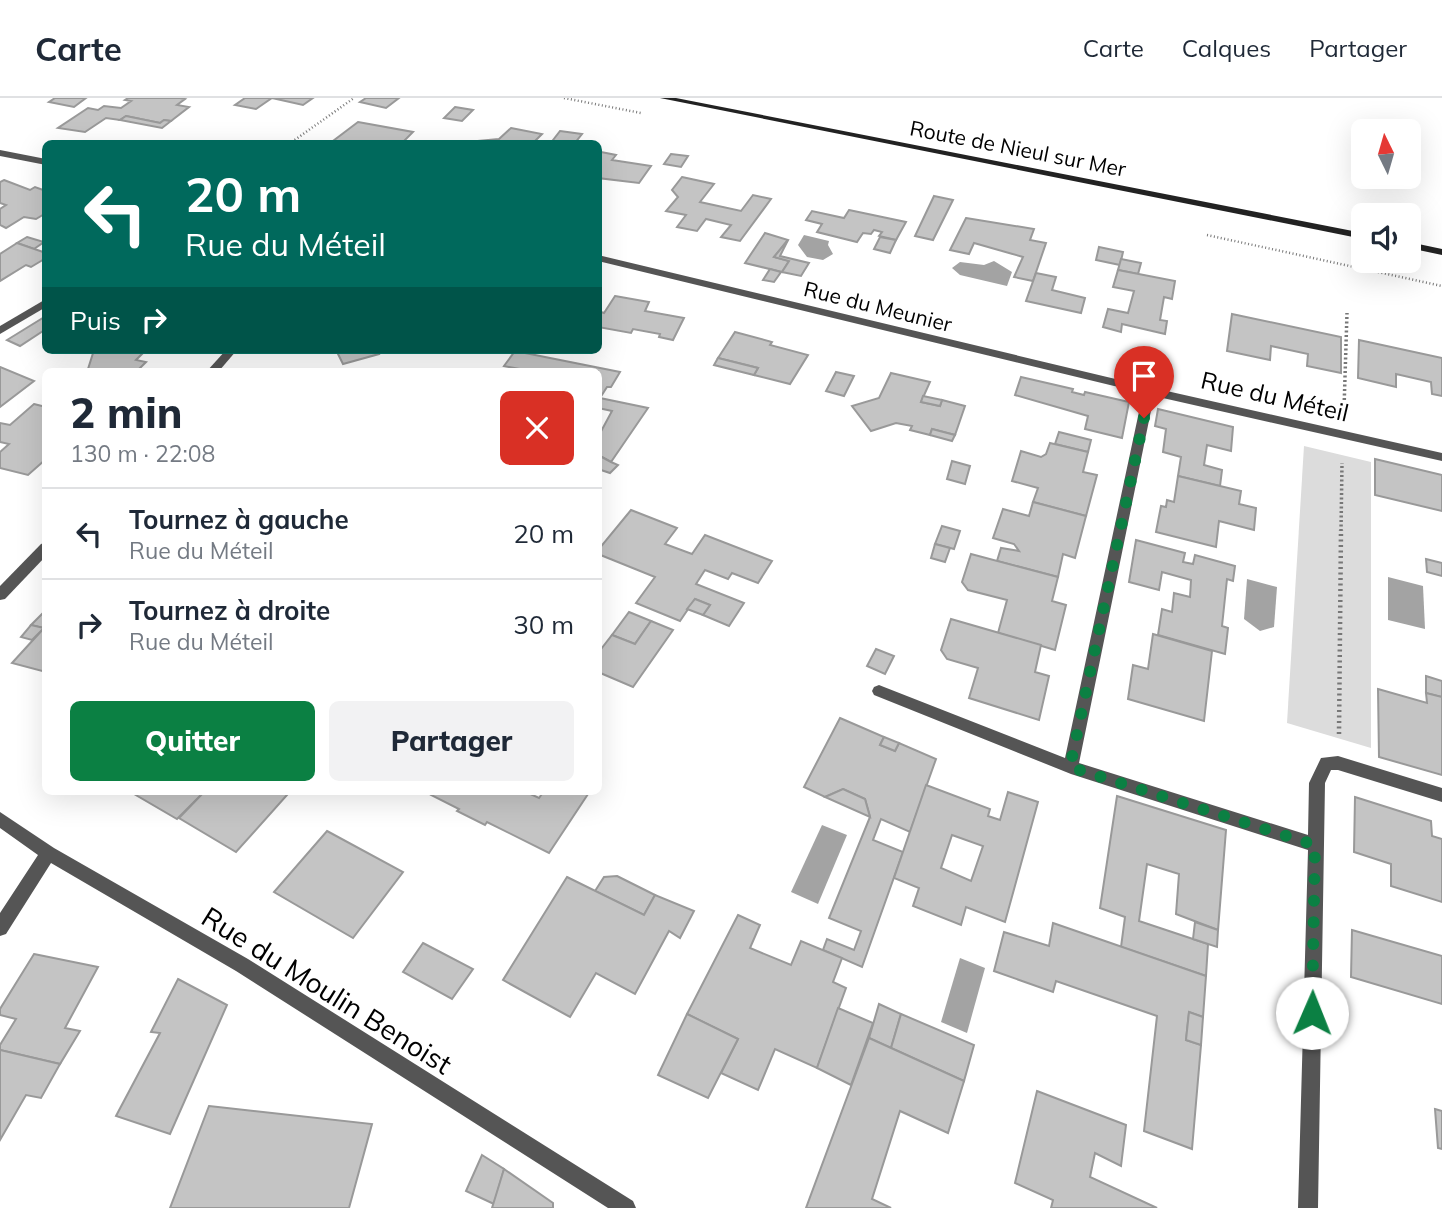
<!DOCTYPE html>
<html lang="fr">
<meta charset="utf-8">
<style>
body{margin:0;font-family:Mulish,sans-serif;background:#f2f2f3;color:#1f2937;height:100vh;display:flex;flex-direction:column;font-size:26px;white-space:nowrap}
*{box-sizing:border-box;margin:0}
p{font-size:23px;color:#747a83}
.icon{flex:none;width:38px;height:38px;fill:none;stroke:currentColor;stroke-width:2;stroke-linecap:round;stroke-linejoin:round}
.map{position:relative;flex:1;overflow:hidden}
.details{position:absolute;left:42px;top:270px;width:560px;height:427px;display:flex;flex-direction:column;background:#fff;border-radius:10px;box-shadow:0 7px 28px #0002}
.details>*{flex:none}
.guide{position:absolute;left:42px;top:42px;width:560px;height:214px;border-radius:10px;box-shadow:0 7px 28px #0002;background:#00695c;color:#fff;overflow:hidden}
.needle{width:46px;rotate:355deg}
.controls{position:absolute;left:1351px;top:21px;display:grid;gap:14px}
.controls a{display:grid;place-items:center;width:70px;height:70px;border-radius:10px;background:#fff;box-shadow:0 7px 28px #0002;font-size:35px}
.pin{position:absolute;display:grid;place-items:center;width:60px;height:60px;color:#fff;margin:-72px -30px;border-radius:50% 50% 50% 0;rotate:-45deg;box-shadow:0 0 7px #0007}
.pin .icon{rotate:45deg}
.me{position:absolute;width:77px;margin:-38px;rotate:1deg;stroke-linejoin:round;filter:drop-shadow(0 0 5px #0008)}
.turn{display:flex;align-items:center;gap:24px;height:147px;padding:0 28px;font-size:32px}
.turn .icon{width:91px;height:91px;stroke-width:2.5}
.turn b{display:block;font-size:49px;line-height:60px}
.then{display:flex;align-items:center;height:66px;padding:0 28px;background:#0003;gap:14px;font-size:26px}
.round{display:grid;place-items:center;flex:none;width:74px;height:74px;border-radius:10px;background:#f2f2f3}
.summary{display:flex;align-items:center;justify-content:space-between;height:119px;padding:0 28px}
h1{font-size:42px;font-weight:800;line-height:52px}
.primary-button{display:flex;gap:14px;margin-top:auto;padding:14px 28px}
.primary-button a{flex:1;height:80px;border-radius:10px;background:#0b8043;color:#fff;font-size:28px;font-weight:800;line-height:80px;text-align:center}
.primary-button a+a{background:#f2f2f3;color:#1f2937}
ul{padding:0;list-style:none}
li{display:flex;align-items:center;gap:21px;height:91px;padding:0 28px;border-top:2px solid #e0e1e3}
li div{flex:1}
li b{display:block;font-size:26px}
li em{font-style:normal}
header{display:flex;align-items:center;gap:42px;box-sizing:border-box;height:98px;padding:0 35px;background:#fff;border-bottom:2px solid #e0e1e3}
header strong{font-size:33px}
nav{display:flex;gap:38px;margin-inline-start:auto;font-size:24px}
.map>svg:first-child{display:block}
.green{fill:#dcdcdc}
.water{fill:#a3a3a3}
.building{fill:#c4c4c4;stroke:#999;stroke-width:2;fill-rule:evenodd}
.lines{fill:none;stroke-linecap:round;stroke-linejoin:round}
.path-far2{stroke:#777;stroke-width:2.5;stroke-dasharray:1 2.5;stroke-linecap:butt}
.path-far1{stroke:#777;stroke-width:3.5;stroke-dasharray:2 2.5;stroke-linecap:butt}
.path{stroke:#777;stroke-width:4.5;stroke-dasharray:2 3.5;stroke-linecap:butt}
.street{fill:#555;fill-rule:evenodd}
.secondary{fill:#222;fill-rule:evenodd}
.route{stroke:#0b8043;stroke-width:12;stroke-dasharray:0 21.6}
.labels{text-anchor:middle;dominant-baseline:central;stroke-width:5;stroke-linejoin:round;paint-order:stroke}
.far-street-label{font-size:21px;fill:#000;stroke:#fff}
.street-label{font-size:24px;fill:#000;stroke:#fff}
.near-street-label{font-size:28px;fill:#000;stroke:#fff}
</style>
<header>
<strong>Carte</strong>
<nav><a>Carte</a><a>Calques</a><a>Partager</a></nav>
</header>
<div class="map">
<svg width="1442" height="1110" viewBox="0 0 1442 1110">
<rect width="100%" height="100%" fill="#fff"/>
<!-- green -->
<polygon class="green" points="1304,348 1371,364 1371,650 1287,625"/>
<!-- water -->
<g class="water">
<polygon points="804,137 829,143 828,147 833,156 823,162 807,159 798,147"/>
<polygon points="994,163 1012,174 1007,188 960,177 952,170 960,164 984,167"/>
<polygon points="1388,479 1423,488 1425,531 1388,522"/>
<polygon points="1247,481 1277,489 1274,529 1260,533 1244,521"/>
<polygon points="822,727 847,737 818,806 791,794"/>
<polygon points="960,860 985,870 967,935 941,924"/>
</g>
<!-- building -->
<g class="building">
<polygon points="55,0 86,0 74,9 49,4"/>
<polygon points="128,0 180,0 185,1 177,7 189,9 171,23 164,22 160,25 126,18 120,22 106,20 85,34 58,30 88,10 98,12 104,8 121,10 131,3 125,2"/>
<polygon points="245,0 313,0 303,7 272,0 256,11 235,7"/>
<polygon points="366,0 399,0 386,10 360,4"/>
<polygon points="455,9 473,12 462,23 444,20"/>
<polygon points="126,18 160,25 164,22 171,23 162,30 120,22"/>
<polygon points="358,24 413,34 401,46 329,46"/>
<polygon points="511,30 542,36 532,46 445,46 499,41"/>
<polygon points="560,33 582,36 574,46 550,46"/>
<polygon points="601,54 616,57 612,62 651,68 639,85 598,80 598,58"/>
<polygon points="671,56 688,58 681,69 664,66"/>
<polygon points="682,79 714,86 700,104 741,113 753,97 771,101 740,143 721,139 731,127 706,121 697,133 677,129 686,117 666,113 678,99 672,92"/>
<polygon points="4,82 30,92 35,89 46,93 46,115 36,121 24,119 6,130 0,127 0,111 6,107 0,105 0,84"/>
<polygon points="934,98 953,102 933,142 915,138"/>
<polygon points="849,112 906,124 896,142 879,138 882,134 874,132 871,136 863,135 857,144 817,134 822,126 806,122 812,113 844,120"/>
<polygon points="966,120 1034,131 1030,142 1046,145 1033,183 1014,179 1023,159 974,145 969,156 950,152"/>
<polygon points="765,135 788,142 774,159 789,163 782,174 745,165"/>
<polygon points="27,139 44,144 34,151 17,145"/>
<polygon points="880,139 896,142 890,155 874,151"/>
<polygon points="788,142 780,158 809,165 801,178 782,174 789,163 774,159"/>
<polygon points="17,145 46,155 46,160 31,169 26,167 0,183 0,156"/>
<polygon points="1099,149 1123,154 1120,167 1096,162"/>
<polygon points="1121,161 1141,165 1138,176 1118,172"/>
<polygon points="770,171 781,174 774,184 763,182"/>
<polygon points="1118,172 1175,183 1172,201 1164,199 1160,222 1167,223 1165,236 1122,226 1121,234 1103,229 1108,211 1128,215 1134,193 1113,189"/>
<polygon points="1036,175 1056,179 1052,192 1085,200 1081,215 1026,203"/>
<polygon points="615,198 649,204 645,213 684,220 673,242 659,239 660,236 633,231 631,235 598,229 598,213 604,215"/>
<polygon points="1232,216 1341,239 1341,275 1307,268 1308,256 1271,248 1270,262 1227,253"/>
<polygon points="46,218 46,231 20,248 7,242"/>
<polygon points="735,234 772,244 770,247 808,257 790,286 754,277 758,270 718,260"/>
<polygon points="1359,242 1442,260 1442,298 1432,296 1431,284 1396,276 1396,289 1358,280"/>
<polygon points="94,252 158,252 143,255 136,262 146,264 137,273 88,271"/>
<polygon points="336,252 377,252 379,256 343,266"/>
<polygon points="515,253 620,274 611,289 607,289 600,300 648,310 611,364 598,357 598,339 612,313 598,310 598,273 530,273 504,268"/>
<polygon points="718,260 758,270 754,277 714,267"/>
<polygon points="0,269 34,283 0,309"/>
<polygon points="836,274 854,278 844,298 826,293"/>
<polygon points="891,275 930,284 921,304 940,308 942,302 965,308 955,337 932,331 930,337 910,332 912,328 896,325 871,333 852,308 879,300"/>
<polygon points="1021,279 1073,291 1072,294 1084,297 1085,294 1129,304 1122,340 1085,331 1088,318 1015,297"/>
<polygon points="923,298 942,302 940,308 921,304"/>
<polygon points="34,306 46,309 46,361 28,377 0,370 0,354 9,346 0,344 0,325 10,327"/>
<polygon points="1158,311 1233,329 1231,353 1207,347 1204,367 1222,372 1220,388 1178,378 1181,359 1163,354 1166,331 1155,328"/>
<polygon points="932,331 955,337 952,343 930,337"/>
<polygon points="1059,334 1091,342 1088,354 1055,346"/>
<polygon points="1050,345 1088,354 1083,374 1097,377 1086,418 1033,404 1038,390 1012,383 1021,353 1041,359 1046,356"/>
<polygon points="598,357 611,364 618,367 610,375 598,371"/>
<polygon points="1375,361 1442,377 1442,413 1375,397"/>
<polygon points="952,363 970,368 965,386 947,381"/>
<polygon points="1178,378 1241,393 1239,406 1256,410 1254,432 1219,423 1216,449 1156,434 1161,408 1166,409 1167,402 1174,404"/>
<polygon points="1033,404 1086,418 1075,460 1063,456 1058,479 997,463 1001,450 1019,453 1014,446 993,440 1003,411 1029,418"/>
<polygon points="631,412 677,430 665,446 692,456 705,437 772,463 758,485 732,475 728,481 705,472 696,486 744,505 729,528 703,517 710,507 695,501 680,523 636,505 655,479 598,456 598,452"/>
<polygon points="942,428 960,433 954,451 935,446"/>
<polygon points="1136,442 1185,455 1183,464 1193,466 1195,457 1235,468 1233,483 1227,481 1222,528 1228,530 1225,556 1158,537 1162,511 1172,514 1174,495 1190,499 1191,482 1162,474 1159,492 1129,484"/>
<polygon points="935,446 950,450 945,464 931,460"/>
<polygon points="971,456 1058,479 1052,503 1066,507 1055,552 998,535 1007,502 968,492 962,484"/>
<polygon points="1426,461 1442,465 1442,478 1427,474"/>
<polygon points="695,501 710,507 703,517 687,511"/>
<polygon points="46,512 46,574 12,565 44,530 31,527"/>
<polygon points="629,514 651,523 635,546 612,537"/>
<polygon points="951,521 1041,547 1035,574 1049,578 1039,622 969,600 978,570 947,561 941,552"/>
<polygon points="651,523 673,532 633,589 598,574 598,555 612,537 635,546"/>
<polygon points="31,527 44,530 32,542 21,539"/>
<polygon points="1153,536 1212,553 1204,623 1128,601 1133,567 1148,571"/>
<polygon points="876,551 894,558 885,576 867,568"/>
<polygon points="1426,578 1442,583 1442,599 1426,595"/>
<polygon points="1378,591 1427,605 1426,595 1442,599 1442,677 1379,659"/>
<polygon points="840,620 884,639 880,647 895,653 899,645 936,661 910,734 881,721 873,742 903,754 862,869 823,852 827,841 854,852 861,833 829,820 870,719 865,701 843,691 825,699 804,689"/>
<polygon points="884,639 899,645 895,653 880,647"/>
<path d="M 926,687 L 990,711 L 988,718 L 1000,722 L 1008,694 L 1038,704 L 1005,824 L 966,809 L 961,827 L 913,808 L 919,790 L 894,780 ZM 952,737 L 983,748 L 971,783 L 941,770 Z"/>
<polygon points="843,691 865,701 870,719 825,699"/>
<polygon points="129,693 205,693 177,721"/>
<polygon points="205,693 280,693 287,697 236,754 179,720"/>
<polygon points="434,693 524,693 539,700 544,693 590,693 549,755 487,724 485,727 457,713 459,711 431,697"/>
<polygon points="1117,698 1226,732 1218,832 1176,816 1179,776 1147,766 1139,823 1208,846 1206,878 1121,849 1125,819 1100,810"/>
<polygon points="1355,699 1431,723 1432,738 1442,741 1442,804 1391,788 1391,766 1354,754"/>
<polygon points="327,733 403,774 353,840 274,794"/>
<polygon points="617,778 655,797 644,817 595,793 604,779"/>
<polygon points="567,779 644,817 655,797 694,813 680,840 669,833 635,896 596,875 570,919 503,882"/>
<polygon points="738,817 760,827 750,850 791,867 801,843 842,860 833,884 846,890 817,970 775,951 758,992 721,975 738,941 687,916"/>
<polygon points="1195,824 1218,832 1217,849 1193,841"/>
<polygon points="1053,825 1206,878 1203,919 1189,914 1186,942 1201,947 1192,1051 1144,1033 1157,918 1056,883 1053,894 994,873 1004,834 1049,848"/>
<polygon points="1352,832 1442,858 1442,906 1351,879"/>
<polygon points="423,845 473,871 452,901 403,874"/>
<polygon points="34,856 98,869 65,930 80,933 60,966 0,952 0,947 16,921 0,917 0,911"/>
<polygon points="178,881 227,907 170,1036 116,1018 160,935 151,934"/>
<polygon points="879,906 901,916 891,950 869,940"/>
<polygon points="838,910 873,925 851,987 817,970"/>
<polygon points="1189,914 1203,919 1201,947 1186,942"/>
<polygon points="687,916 738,941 708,1000 658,977"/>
<polygon points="901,916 974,947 964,983 891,950"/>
<polygon points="869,940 964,983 948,1035 900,1013 872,1101 891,1110 806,1110"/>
<polygon points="0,952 60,966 41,1000 26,997 0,1042"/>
<polygon points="1037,993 1126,1027 1121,1068 1095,1055 1090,1079 1157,1110 1051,1110 1053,1102 1015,1085"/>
<polygon points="209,1008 372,1026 349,1110 170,1110"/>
<polygon points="1435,1011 1442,1013 1442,1051 1438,1050"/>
<polygon points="482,1057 504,1071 494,1106 466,1093"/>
<polygon points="504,1071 553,1105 553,1110 492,1110"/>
</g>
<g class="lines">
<!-- path-far2 -->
<g class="path-far2">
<polyline points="564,0 641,15"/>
<polyline points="289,46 354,0"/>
<polyline points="1207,137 1442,188"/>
</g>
<!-- path-far1 -->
<g class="path-far1">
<polyline points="1344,311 1347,215"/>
<polyline points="1341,433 1342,365"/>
</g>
<!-- path -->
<polyline class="path" points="1339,636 1341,432"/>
<!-- street -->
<g class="street">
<polygon points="0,52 46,61 46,67 0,58"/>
<polygon points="598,157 1149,289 1442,355 1442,363 1154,298 1079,665 1308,737 1309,685 1321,660 1338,658 1442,690 1442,704 1338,672 1331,672 1325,685 1318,1110 1298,1110 1308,752 1071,676 874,597 872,593 874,589 879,587 884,589 1065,660 1143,295 598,163"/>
<polygon points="46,201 46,209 0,236 0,228"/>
<polygon points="226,252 237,252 219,273 207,273"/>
<polygon points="46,444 46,458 5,501 0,502 0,488 41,446"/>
<polygon points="0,714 54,750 248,861 633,1103 636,1110 608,1110 236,873 51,765 6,836 0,838 0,815 38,757 0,730"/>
</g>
<!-- secondary -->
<g class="secondary">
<polygon points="660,0 676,0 1363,135 1363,141"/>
<polygon points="1409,144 1442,151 1442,157 1409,150"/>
</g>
</g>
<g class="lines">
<!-- route -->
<polyline class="route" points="1144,320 1070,669 1315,747 1312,915"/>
</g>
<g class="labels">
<!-- far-street labels -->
<g class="far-street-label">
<text transform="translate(1018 50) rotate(11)">Route de Nieul sur Mer</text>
<text transform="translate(878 208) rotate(14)">Rue du Meunier</text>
</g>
<!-- street labels -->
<g class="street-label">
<text transform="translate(1275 298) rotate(13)">Rue du Méteil</text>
</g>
<!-- near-street labels -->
<g class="near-street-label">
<text transform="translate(327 892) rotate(32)">Rue du Moulin Benoist</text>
</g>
</g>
</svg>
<div class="controls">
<a><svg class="needle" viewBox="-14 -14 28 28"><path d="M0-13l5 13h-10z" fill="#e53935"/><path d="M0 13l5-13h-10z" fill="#747a83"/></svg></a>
<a><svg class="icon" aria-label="sound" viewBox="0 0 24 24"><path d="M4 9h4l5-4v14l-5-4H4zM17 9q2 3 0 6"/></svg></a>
</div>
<div class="pin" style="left:1144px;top:320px;background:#d93025"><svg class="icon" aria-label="arrive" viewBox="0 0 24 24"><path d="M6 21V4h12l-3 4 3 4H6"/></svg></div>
<svg class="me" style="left:1312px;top:915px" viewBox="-20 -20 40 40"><circle r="19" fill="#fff"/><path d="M0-13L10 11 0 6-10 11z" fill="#0b8043"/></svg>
<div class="guide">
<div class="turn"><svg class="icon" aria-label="left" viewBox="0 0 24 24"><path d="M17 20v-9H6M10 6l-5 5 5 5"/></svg><div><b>20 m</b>Rue du Méteil</div></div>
<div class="then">Puis<svg class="icon" aria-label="right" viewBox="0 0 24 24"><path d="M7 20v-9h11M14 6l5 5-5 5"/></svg></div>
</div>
<section class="details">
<div class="summary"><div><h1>2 min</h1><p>130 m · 22:08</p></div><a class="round" style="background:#d93025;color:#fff"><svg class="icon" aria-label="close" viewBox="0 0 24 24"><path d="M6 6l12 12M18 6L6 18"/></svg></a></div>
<ul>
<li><svg class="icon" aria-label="left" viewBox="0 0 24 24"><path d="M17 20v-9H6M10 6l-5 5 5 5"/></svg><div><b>Tournez à gauche</b><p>Rue du Méteil</p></div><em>20 m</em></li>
<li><svg class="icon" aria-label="right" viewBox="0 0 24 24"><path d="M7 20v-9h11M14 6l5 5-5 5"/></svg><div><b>Tournez à droite</b><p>Rue du Méteil</p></div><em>30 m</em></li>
</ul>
<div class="primary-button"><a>Quitter</a><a>Partager</a></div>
</section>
</div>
